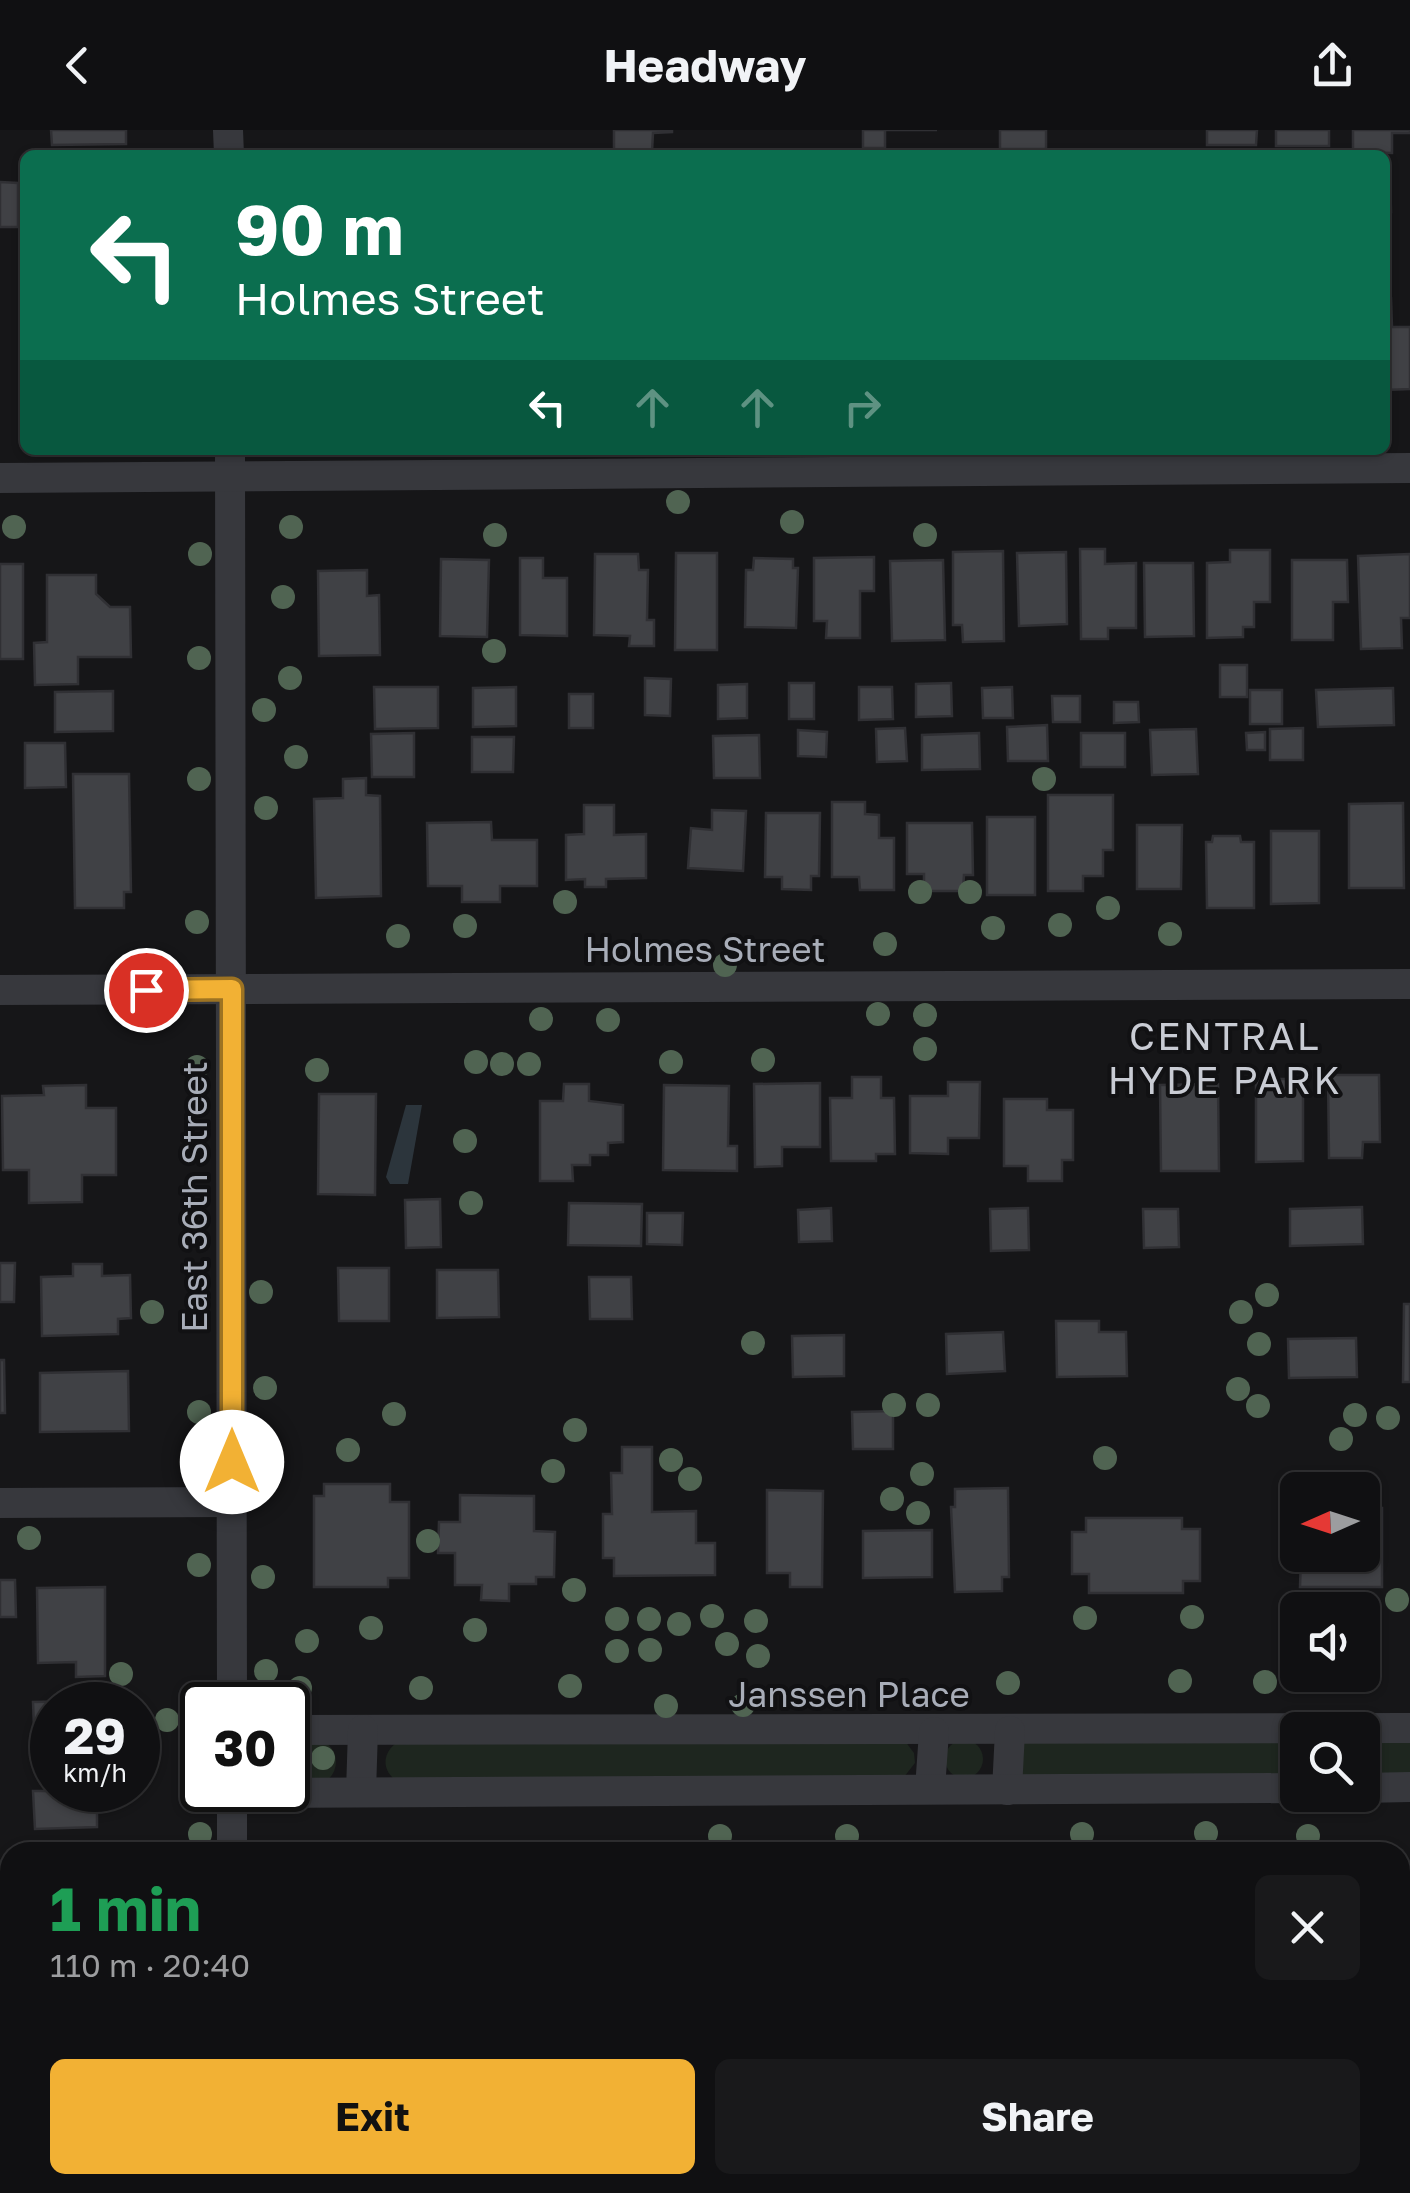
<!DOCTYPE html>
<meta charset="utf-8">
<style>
body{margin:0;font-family:"Golos Text",sans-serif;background:#19191b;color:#f1f3f6;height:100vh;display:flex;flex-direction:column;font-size:38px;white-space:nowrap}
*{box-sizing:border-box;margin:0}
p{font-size:32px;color:#9c9d9f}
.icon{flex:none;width:55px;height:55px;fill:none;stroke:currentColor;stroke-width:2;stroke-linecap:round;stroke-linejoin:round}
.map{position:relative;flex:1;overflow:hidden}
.drawer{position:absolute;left:0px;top:1712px;width:1410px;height:352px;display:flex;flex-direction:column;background:#101012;border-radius:30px 30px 0 0;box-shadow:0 2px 8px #0004,0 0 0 2px #303032}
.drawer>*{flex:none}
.banner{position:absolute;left:20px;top:20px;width:1370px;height:305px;border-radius:15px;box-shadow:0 2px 8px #0004,0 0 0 2px #303032;background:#0b6e4f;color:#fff;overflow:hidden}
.needle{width:65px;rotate:267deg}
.buttons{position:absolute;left:1280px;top:1342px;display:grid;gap:20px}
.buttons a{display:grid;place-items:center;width:100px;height:100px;border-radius:15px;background:#101012;box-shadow:0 2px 8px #0004,0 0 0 2px #303032;font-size:50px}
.speed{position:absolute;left:30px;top:1552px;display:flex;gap:20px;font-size:50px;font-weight:700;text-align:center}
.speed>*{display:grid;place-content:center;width:130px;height:130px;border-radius:50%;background:#101012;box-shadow:0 2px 8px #0004,0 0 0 2px #303032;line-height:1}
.speed small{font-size:25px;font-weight:400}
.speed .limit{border:5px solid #111;border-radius:15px;background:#fff;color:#111}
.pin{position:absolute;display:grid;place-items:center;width:85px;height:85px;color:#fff;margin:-42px;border:5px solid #fff;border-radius:50%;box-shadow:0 2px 10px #0007}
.me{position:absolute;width:110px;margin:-55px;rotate:0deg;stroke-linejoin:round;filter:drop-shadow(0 0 8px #0008)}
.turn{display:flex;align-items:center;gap:35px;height:210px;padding:0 50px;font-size:45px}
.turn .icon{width:130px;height:130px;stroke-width:2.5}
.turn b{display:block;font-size:70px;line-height:85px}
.lanes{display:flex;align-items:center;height:95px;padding:0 50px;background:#0003;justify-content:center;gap:50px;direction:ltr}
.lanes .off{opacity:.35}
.round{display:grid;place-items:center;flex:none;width:105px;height:105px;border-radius:15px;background:#19191b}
.head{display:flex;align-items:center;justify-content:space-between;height:170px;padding:0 50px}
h1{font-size:60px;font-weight:700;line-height:75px;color:#1e9e55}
.cta{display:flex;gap:20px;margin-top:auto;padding:20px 50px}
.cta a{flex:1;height:115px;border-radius:15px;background:#f2b134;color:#111;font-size:40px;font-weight:700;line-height:115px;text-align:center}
.cta a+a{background:#19191b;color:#f1f3f6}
header{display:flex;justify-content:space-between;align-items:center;height:130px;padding:0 50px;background:#101012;font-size:45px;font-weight:700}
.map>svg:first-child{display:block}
.green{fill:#1e261f}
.water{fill:#2c353c}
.building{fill:#404145;stroke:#303034;stroke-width:2.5}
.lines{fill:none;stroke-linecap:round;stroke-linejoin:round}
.street{stroke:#37383d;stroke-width:30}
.tree{fill:#506452}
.route-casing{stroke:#9d7322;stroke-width:25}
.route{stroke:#f2b134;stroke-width:18}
.labels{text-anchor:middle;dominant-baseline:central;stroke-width:8;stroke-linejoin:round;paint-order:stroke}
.street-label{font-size:35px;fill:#a8adb8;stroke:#111113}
.neighbourhood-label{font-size:38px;letter-spacing:2.5px;fill:#c9ccd4;stroke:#111113}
</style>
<header><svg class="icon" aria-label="back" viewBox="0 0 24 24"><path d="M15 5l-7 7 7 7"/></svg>Headway<svg class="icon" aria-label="share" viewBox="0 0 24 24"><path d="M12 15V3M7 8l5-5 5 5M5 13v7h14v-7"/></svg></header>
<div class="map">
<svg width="1410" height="2063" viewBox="0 0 1410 2063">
<rect width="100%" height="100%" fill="#161618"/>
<!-- green -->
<g class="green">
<polygon points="1297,1606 1297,1646 1027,1647 1020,1643 1024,1611"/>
<polygon points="1362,1606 1410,1606 1410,1645 1363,1646"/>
<circle cx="313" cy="1632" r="23"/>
<circle cx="964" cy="1629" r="19"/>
<path d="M 905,1611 L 914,1623 L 915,1633 L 904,1647 L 394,1649 C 382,1638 383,1624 395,1614 Z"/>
</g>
<!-- water -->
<polygon class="water" points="406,975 422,975 408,1054 390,1054 386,1047"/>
<!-- building -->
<g class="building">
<polygon points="51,0 126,0 126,14 52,15"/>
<polygon points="614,0 672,0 672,2 653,3 652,22 614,21"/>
<polygon points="863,0 937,0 885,0 885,18 863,18"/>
<rect x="1000" y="0" width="46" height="19"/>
<polygon points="1207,0 1257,0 1256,15 1207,15"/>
<rect x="1276" y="0" width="53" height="16"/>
<polygon points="1353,0 1410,0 1410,3 1392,3 1392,23 1353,22"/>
<polygon points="1385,41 1390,41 1391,82 1385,82"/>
<polygon points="0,52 18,53 18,97 0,97"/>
<polygon points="1385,168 1391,168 1392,197 1410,197 1410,259 1385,260"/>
<polygon points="1080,419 1105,419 1105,434 1136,433 1136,498 1108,498 1108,509 1081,509"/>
<polygon points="1230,420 1270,420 1270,472 1254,472 1254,497 1243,497 1243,507 1207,508 1207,433 1230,432"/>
<polygon points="1003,421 1004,511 963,512 962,495 953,495 953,422"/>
<polygon points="1066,422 1067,494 1019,496 1017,423"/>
<polygon points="676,423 717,423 717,520 675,520"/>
<polygon points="595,424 638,424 639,440 648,440 647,490 654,490 654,516 629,516 630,506 594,505"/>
<polygon points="1410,424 1410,488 1401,488 1402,518 1361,519 1358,426"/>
<polygon points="874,427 874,461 860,461 860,508 826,508 827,491 814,491 814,428"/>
<polygon points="520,428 543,428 543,448 567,448 567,506 520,505"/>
<polygon points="754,428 793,429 793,438 798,438 796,498 745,497 746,440 753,440"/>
<polygon points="441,429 489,430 487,507 440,506"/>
<polygon points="943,430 945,510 892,511 890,431"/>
<polygon points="1292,430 1347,430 1348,472 1333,472 1333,510 1292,510"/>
<polygon points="1144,433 1193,433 1194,506 1145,507"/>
<rect x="0" y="434" width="23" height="95"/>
<polygon points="367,440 367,466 379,465 380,525 319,526 318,441"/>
<polygon points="47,445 96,445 96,464 110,477 130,477 131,527 78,527 78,554 35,555 34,513 47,512"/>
<rect x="1220" y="535" width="27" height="32"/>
<polygon points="645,548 671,549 670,586 645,585"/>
<rect x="789" y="553" width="25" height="36"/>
<polygon points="951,553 952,586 916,587 916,554"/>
<polygon points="747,554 747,588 718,589 718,555"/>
<polygon points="374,557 438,557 438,598 375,599"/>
<polygon points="516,557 516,596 473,597 473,558"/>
<polygon points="859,557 892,557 893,589 859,590"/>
<polygon points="1012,557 1013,588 983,588 982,558"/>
<polygon points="1393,558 1394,595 1318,597 1316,560"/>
<rect x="1250" y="560" width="32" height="34"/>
<polygon points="113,561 113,601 55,602 55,562"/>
<rect x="569" y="564" width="24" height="34"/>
<polygon points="1052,566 1080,566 1080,592 1053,592"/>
<polygon points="1114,572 1138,572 1139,592 1114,593"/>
<polygon points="1047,595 1048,631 1008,631 1007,597"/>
<polygon points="905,598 907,631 877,632 876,599"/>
<polygon points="1303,598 1303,630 1270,630 1270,599"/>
<polygon points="1196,599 1198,644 1152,645 1150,600"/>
<polygon points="798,600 827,602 826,627 798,626"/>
<polygon points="1265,602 1265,620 1247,620 1246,603"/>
<polygon points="414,603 414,647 372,647 371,604"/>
<polygon points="979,603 980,639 922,640 922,605"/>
<rect x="1081" y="603" width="44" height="34"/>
<polygon points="759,605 760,648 714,648 713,606"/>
<polygon points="472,607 514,607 513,642 472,642"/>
<polygon points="25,613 65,613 66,657 25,658"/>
<polygon points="73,644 129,644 131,762 124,762 124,778 75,778"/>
<polygon points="366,648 366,665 380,666 381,766 316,768 314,669 343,668 343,649"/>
<polygon points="1048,665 1113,665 1113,720 1103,720 1103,746 1083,746 1083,761 1048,761"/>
<polygon points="832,672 865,672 865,684 879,685 879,708 894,708 894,760 860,760 859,747 832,747"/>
<polygon points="1403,673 1404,758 1349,758 1349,674"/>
<polygon points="584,675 614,675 614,705 646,704 646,748 606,749 606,757 585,757 585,749 566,750 566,705 584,704"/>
<polygon points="712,680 746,681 743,741 688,738 691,698 712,700"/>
<polygon points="766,683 820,683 819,746 811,746 811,760 782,759 782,747 765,747"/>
<rect x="987" y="687" width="48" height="78"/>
<polygon points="491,692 492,710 537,710 537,756 500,756 500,772 462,772 462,756 428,756 427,693"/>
<polygon points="907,693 972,693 973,745 964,745 963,761 924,761 924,744 907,744"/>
<polygon points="1137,695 1182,695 1181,759 1137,759"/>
<polygon points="1271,701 1319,701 1319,773 1271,774"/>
<polygon points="1213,706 1240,706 1241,712 1254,712 1254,778 1207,778 1206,712 1212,712"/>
<polygon points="1328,945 1379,945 1380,1012 1363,1012 1362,1028 1329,1028"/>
<polygon points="852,947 881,947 881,968 894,968 895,1024 876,1024 876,1031 831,1031 830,968 852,968"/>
<polygon points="1256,949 1303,949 1303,1031 1256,1032"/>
<polygon points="948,952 980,952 979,1008 948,1008 948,1024 910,1023 910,966 948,966"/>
<polygon points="820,953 820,1017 782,1017 782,1036 755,1037 754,954"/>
<polygon points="564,954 589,954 589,971 623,975 623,1012 608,1013 608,1025 590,1025 590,1035 572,1035 573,1051 540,1051 540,971 563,971"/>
<polygon points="1218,954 1219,1041 1161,1041 1160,955"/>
<polygon points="86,955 86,978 116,978 116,1045 82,1045 82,1072 29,1073 29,1040 3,1040 2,966 44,965 43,956"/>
<polygon points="664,955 729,956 728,1016 737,1016 737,1041 663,1040"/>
<polygon points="319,964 376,964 375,1065 318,1064"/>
<polygon points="1004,969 1047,969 1047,980 1073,980 1073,1030 1062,1030 1062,1051 1028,1051 1028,1036 1004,1036"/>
<polygon points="440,1069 441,1117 406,1118 405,1070"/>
<polygon points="569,1073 642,1074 641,1116 568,1115"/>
<polygon points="1362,1077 1363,1114 1290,1116 1290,1079"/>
<polygon points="831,1078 832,1111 799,1112 798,1080"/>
<polygon points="1028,1078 1029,1120 991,1121 990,1079"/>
<polygon points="1143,1079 1178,1079 1179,1117 1144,1118"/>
<polygon points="647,1083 683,1083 682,1115 647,1114"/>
<polygon points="0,1133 15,1133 14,1172 0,1172"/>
<polygon points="73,1134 102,1134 102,1146 130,1145 131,1188 118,1189 118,1204 42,1206 41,1147 73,1146"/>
<polygon points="338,1138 389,1138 389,1191 339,1191"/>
<polygon points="437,1140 498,1140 499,1187 437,1188"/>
<polygon points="589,1147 631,1147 632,1189 590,1189"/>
<polygon points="1404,1174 1410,1174 1410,1252 1403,1252"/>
<polygon points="1056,1191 1099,1191 1099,1202 1126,1202 1127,1246 1057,1247"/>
<polygon points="1003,1202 1005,1241 947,1244 946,1204"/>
<polygon points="844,1205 844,1246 793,1247 792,1206"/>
<polygon points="1356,1208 1357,1247 1289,1248 1288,1209"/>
<polygon points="0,1230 4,1230 5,1283 0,1283"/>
<polygon points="128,1241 129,1301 40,1302 40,1243"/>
<polygon points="893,1281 893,1319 853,1319 852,1282"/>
<polygon points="622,1317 652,1317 652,1382 696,1381 696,1413 715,1413 715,1445 614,1446 614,1428 603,1428 603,1384 612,1384 611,1343 622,1343"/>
<polygon points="324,1354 390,1354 390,1372 409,1372 409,1448 388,1448 388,1457 314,1457 314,1366 324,1366"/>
<polygon points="1008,1358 1009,1447 1002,1447 1002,1461 955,1462 951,1377 955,1377 955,1359"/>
<polygon points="767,1360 823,1361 822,1457 790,1457 790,1443 767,1443"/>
<polygon points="460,1365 534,1366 534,1401 555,1402 554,1447 536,1447 536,1454 509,1454 509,1471 481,1470 482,1455 455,1455 455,1423 438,1423 439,1392 460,1392"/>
<polygon points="1362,1377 1382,1378 1382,1457 1300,1457 1301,1425 1362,1425"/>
<polygon points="1086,1388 1182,1388 1182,1399 1200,1399 1200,1451 1183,1451 1183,1463 1089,1463 1089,1444 1072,1444 1072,1402 1086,1402"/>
<polygon points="932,1400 932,1447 863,1448 863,1401"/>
<polygon points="0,1450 15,1450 16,1487 0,1487"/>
<polygon points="105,1457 105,1546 76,1547 76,1532 38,1533 37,1458"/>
<polygon points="79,1571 79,1575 52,1575 52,1660 97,1660 97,1697 35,1699 33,1661 50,1661 48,1597 34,1598 33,1572"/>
<polygon points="1410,1801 1410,1870 1400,1871 1400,1802"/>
<polygon points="0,1965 10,1965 10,2055 41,2055 41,2063 0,2063"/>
<polygon points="1400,1981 1410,1981 1410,2030 1400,2029"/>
<rect x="86" y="2055" width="60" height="8"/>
<polygon points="521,2055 521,2063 453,2063 453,2058"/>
<rect x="623" y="2055" width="80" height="8"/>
<polygon points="871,2055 985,2055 986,2063 871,2063"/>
<rect x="1183" y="2055" width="38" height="8"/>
</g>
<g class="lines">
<!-- street -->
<g class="street">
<polyline points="228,0 229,25"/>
<polyline points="230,320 232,1575"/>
<polyline points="0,348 1410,338"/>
<polyline points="0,860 1410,854"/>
<polyline points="0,1373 232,1372"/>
<polyline points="288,1600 1410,1598"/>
<polyline points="1362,1658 1410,1657"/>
<polyline points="930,1659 934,1602"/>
<polyline points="232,1660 232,1722"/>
<polyline points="1007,1660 1010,1601"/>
<polyline points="361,1662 363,1600"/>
<polyline points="232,1663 1298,1658"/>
<polyline points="0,1888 10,1888"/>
<polyline points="234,2055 235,2063"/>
</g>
</g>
<!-- trees -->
<g class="tree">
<circle cx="678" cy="372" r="12"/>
<circle cx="792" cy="392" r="12"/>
<circle cx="14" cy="397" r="12"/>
<circle cx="291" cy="397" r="12"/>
<circle cx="495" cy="405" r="12"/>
<circle cx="925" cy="405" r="12"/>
<circle cx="200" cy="424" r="12"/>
<circle cx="283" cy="467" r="12"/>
<circle cx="494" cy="521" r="12"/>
<circle cx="199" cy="528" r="12"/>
<circle cx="290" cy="548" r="12"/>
<circle cx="264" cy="580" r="12"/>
<circle cx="296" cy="627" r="12"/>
<circle cx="199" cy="649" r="12"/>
<circle cx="1044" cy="649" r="12"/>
<circle cx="266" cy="678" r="12"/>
<circle cx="920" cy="762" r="12"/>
<circle cx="970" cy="762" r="12"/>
<circle cx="565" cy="772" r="12"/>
<circle cx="1108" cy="778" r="12"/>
<circle cx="197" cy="792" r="12"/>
<circle cx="1060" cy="795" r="12"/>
<circle cx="465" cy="796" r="12"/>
<circle cx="993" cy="798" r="12"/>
<circle cx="1170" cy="804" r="12"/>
<circle cx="398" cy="806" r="12"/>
<circle cx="885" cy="814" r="12"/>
<circle cx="725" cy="835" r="12"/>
<circle cx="878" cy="884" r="12"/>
<circle cx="925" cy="885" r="12"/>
<circle cx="541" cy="889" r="12"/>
<circle cx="608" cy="890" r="12"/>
<circle cx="925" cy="919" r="12"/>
<circle cx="763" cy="930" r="12"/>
<circle cx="476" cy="932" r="12"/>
<circle cx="671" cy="932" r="12"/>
<circle cx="502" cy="934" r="12"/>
<circle cx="529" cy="934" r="12"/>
<circle cx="197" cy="937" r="12"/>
<circle cx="317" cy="940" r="12"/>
<circle cx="465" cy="1011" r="12"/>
<circle cx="471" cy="1073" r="12"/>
<circle cx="261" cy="1162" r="12"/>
<circle cx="1267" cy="1165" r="12"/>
<circle cx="152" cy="1182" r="12"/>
<circle cx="1241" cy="1182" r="12"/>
<circle cx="753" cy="1213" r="12"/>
<circle cx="1259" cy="1214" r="12"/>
<circle cx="265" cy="1258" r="12"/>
<circle cx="1238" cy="1259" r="12"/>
<circle cx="894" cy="1275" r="12"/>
<circle cx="928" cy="1275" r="12"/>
<circle cx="1258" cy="1276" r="12"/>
<circle cx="199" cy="1282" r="12"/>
<circle cx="394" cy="1284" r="12"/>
<circle cx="1355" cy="1285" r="12"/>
<circle cx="1388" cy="1288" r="12"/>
<circle cx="575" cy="1300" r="12"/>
<circle cx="1341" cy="1309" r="12"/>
<circle cx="348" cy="1320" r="12"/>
<circle cx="1105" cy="1328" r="12"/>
<circle cx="671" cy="1330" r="12"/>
<circle cx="553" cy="1341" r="12"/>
<circle cx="922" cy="1344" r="12"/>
<circle cx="690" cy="1349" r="12"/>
<circle cx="892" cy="1369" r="12"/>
<circle cx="918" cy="1383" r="12"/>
<circle cx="29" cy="1408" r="12"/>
<circle cx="428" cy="1411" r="12"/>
<circle cx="199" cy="1435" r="12"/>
<circle cx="263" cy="1447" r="12"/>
<circle cx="574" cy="1460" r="12"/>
<circle cx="1397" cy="1470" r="12"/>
<circle cx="712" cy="1486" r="12"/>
<circle cx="1192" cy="1487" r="12"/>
<circle cx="1085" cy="1488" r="12"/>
<circle cx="617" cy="1489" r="12"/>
<circle cx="649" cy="1489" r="12"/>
<circle cx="756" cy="1491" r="12"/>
<circle cx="679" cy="1494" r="12"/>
<circle cx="371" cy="1498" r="12"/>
<circle cx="475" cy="1500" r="12"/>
<circle cx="307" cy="1511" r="12"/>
<circle cx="727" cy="1514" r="12"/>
<circle cx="650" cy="1520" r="12"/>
<circle cx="617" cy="1521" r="12"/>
<circle cx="758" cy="1526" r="12"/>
<circle cx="266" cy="1541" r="12"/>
<circle cx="121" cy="1544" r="12"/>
<circle cx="1180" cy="1551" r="12"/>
<circle cx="1265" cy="1552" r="12"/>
<circle cx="1008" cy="1553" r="12"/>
<circle cx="570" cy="1556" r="12"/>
<circle cx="300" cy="1558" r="12"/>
<circle cx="421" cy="1558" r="12"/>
<circle cx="743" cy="1575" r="12"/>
<circle cx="666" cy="1576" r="12"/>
<circle cx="167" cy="1590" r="12"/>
<circle cx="323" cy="1628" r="12"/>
<circle cx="1206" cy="1703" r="12"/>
<circle cx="200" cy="1704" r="12"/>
<circle cx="1082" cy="1704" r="12"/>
<circle cx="720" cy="1706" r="12"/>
<circle cx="847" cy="1706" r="12"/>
<circle cx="1308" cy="1706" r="12"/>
</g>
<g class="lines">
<!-- route casing -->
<g class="route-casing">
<polyline id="route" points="146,860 232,859 232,1332"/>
</g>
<!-- route -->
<use href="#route" class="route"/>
</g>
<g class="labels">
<!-- street labels -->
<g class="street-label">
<text x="705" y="819">Holmes Street</text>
<text transform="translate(194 1067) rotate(-90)">East 36th Street</text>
<text x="849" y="1564">Janssen Place</text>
</g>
<!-- neighbourhood labels -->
<g class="neighbourhood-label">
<text x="1225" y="905">CENTRAL<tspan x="1225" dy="44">HYDE PARK</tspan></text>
</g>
</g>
</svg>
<div class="buttons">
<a><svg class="needle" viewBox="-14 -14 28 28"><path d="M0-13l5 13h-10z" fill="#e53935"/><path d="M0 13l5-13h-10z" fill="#9c9d9f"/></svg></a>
<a><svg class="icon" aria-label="sound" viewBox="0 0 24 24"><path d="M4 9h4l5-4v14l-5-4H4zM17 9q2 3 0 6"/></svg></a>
<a><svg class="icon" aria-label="search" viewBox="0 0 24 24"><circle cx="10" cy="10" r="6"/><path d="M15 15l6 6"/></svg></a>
</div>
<div class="speed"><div>29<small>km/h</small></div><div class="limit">30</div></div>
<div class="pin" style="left:146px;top:860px;background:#d93025"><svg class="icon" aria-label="arrive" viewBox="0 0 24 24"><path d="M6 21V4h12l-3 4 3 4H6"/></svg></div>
<svg class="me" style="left:232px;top:1332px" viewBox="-20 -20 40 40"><circle r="19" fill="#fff"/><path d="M0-13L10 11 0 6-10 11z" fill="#f2b134"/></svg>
<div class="banner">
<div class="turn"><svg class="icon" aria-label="left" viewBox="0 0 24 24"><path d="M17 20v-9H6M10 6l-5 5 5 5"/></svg><div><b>90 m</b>Holmes Street</div></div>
<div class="lanes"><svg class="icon" aria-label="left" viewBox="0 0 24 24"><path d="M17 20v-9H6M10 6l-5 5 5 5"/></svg><svg class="icon off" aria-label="ahead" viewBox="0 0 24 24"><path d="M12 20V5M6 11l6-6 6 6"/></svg><svg class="icon off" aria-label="ahead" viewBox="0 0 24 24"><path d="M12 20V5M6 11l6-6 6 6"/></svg><svg class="icon off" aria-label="right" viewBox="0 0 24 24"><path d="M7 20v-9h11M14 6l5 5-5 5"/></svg></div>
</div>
<section class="drawer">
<div class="head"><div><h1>1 min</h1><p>110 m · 20:40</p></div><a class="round"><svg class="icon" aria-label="close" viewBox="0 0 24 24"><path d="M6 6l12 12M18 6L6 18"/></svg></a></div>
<div class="cta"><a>Exit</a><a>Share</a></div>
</section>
</div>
